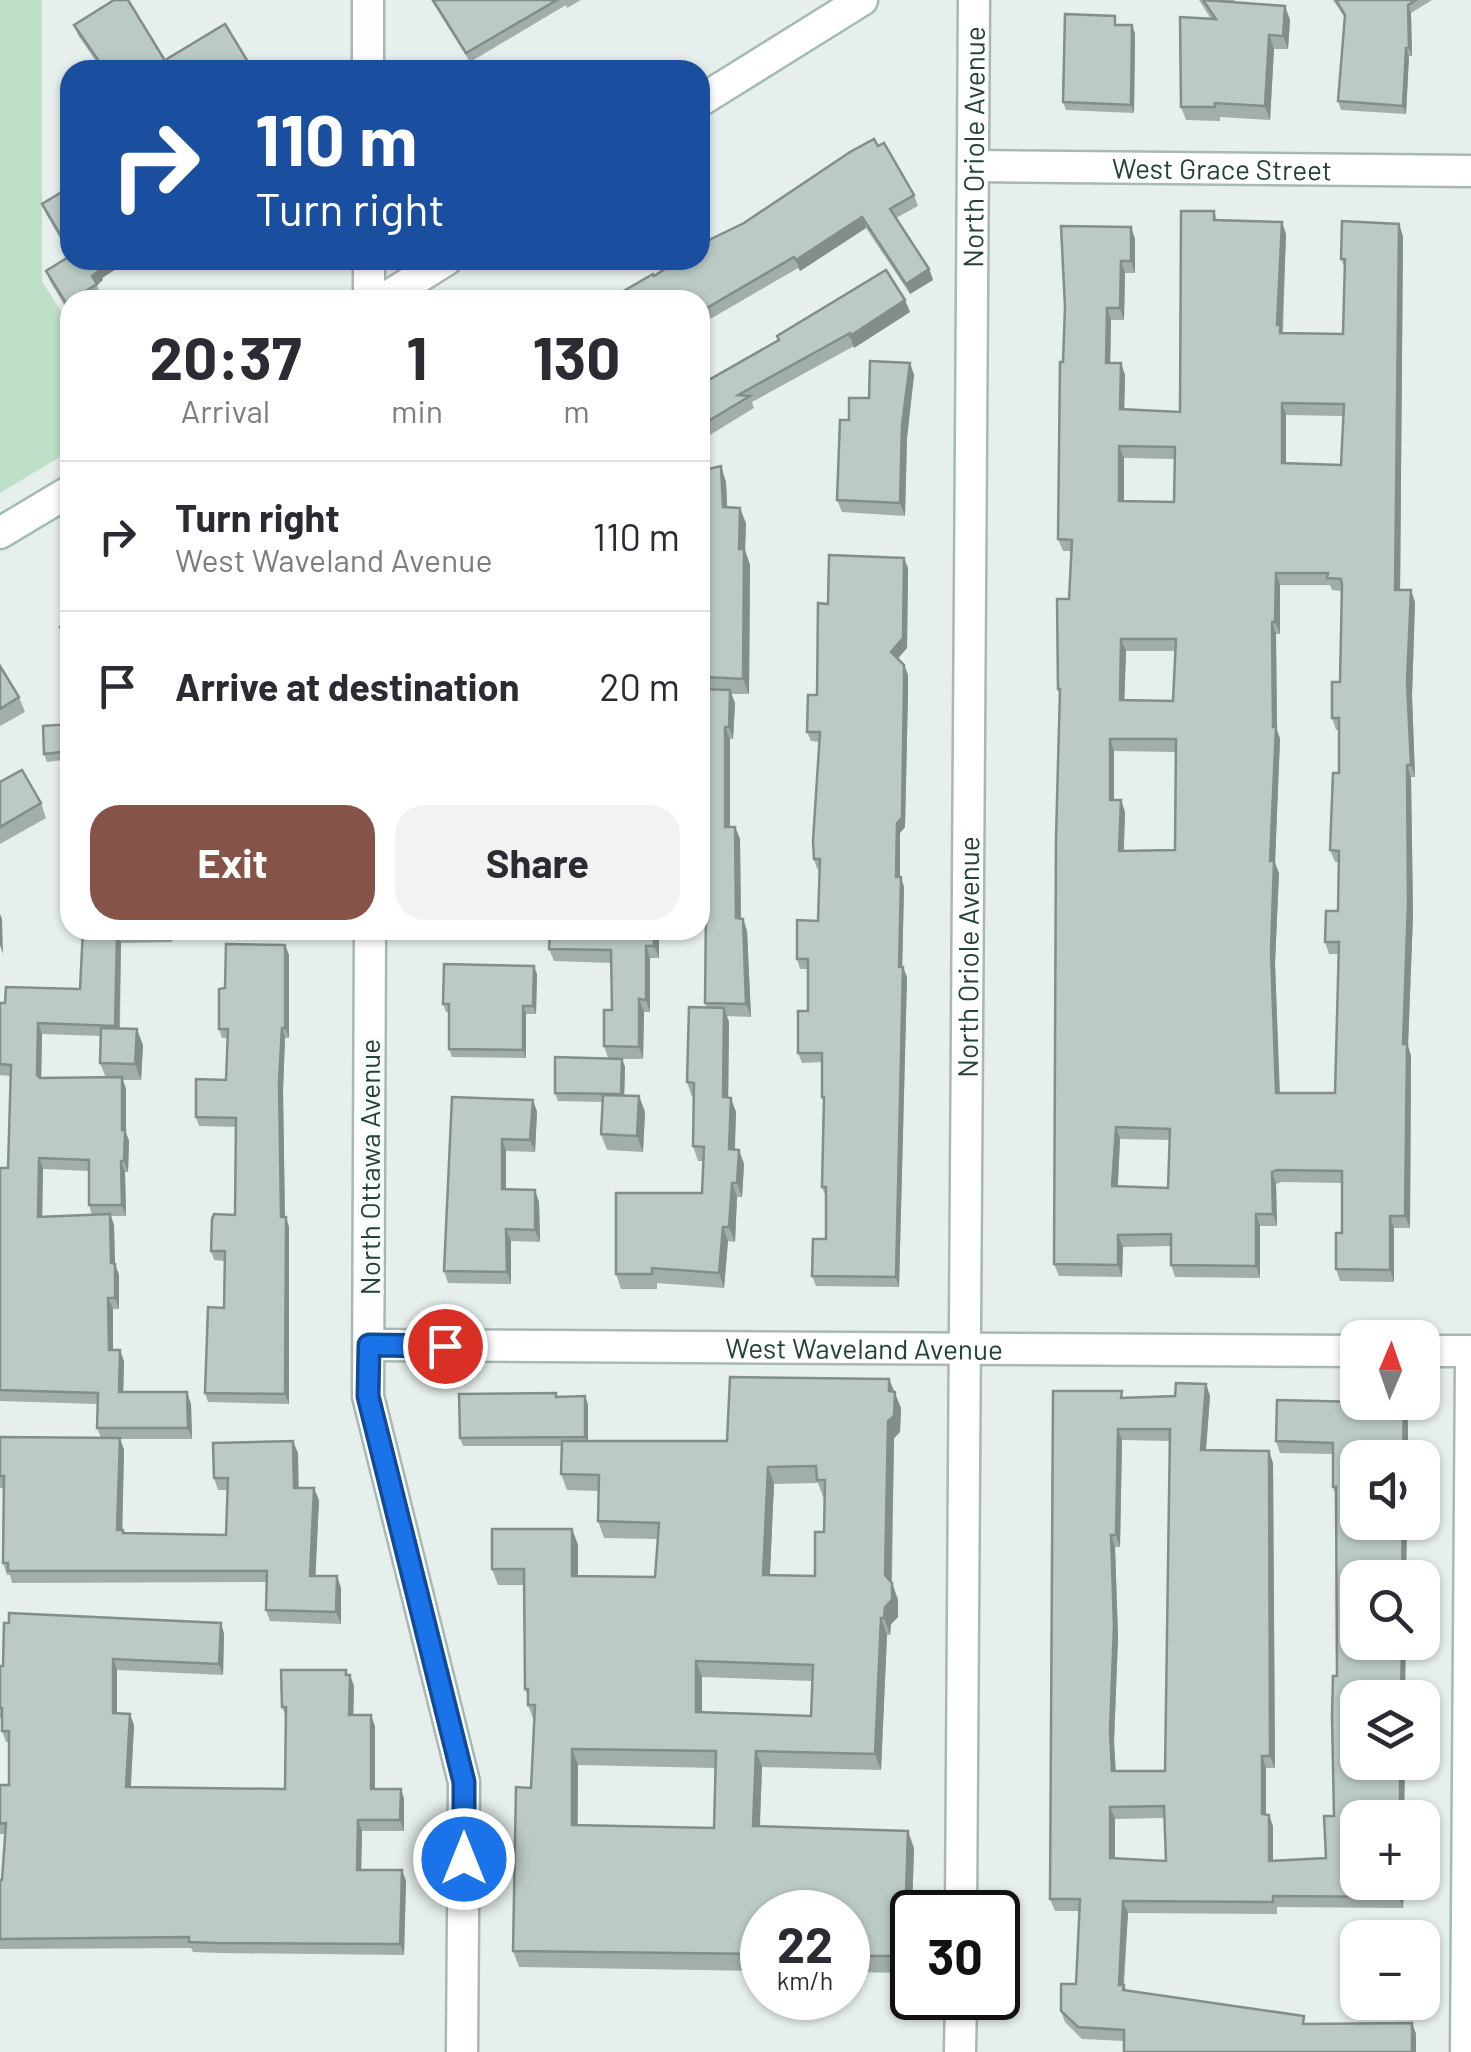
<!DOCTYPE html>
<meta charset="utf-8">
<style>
body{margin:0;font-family:Barlow,sans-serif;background:#f2f2f3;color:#2b2b33;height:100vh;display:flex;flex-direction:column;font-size:38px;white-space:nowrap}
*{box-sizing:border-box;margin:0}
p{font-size:32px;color:#7c7c81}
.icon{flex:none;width:55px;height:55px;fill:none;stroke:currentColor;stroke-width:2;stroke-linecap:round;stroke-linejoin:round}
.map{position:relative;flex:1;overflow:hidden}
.details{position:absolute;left:60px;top:290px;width:650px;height:650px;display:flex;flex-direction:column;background:#fff;border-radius:30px;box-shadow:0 2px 8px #0004}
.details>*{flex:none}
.top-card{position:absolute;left:60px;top:60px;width:650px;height:210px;border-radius:30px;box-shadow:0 2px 8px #0004;background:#1a4fa0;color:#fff;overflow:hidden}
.needle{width:65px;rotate:2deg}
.tools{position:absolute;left:1340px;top:1320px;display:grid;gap:20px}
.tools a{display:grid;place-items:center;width:100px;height:100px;border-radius:20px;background:#fff;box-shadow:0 2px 8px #0004;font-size:50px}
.speed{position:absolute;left:740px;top:1890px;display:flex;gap:20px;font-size:50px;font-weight:700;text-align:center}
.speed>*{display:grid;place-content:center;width:130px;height:130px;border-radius:50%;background:#fff;box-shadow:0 2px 8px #0004;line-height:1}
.speed small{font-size:25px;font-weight:400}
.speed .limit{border:5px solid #111;border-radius:15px;background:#fff;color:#111}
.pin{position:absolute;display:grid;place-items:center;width:85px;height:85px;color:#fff;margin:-42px;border:5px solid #fff;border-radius:50%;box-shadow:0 2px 10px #0007}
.me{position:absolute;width:110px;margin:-55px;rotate:0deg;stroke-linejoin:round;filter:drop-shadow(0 0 8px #0008)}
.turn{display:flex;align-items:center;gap:35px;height:210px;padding:0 30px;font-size:45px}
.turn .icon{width:130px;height:130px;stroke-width:2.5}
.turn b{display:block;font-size:70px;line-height:85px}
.eta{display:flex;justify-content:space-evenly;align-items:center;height:170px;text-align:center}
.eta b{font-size:60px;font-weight:700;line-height:70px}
.cta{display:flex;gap:20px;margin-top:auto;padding:20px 30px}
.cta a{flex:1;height:115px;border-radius:30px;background:#855347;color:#fff;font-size:40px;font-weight:700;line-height:115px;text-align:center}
.cta a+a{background:#f2f2f3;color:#2b2b33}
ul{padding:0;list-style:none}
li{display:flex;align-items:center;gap:30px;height:150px;padding:0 30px;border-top:2px solid #e1e1e2}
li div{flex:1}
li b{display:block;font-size:38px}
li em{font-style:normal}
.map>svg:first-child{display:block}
.green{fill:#bfe0c8}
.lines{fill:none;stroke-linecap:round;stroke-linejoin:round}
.street-casing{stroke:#a8b8b2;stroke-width:35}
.secondary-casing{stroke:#a4bbb3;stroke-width:35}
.street{stroke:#fff;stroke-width:30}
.secondary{stroke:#fff;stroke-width:30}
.wall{fill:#a1aea9;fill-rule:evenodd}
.shaded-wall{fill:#838d89}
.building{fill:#bbcac4;stroke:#838d89;stroke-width:2.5;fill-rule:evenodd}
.route-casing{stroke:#114b97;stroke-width:25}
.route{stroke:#1a73e8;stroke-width:18}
.labels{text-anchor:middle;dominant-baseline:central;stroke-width:8;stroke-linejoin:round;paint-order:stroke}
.street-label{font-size:28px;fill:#24423a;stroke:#f7fbf9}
</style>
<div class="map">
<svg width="1471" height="2052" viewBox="0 0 1471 2052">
<rect width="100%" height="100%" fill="#e6efeb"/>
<!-- green -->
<polygon class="green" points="0,0 42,0 42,281 70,326 70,451 0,493"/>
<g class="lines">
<!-- street casing -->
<g class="street-casing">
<g id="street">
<polyline points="368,0 368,70"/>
<path id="s1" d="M 974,166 L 1471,171"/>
<polyline points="369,260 369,300"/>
<polyline points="370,930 368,1396 464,1782 462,2052"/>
<path id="s2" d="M 369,1345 L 1358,1351"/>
<polyline points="1422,1351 1471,1351"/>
<path id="s3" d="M 961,1912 L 974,0"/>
<polyline points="960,2052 961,1998"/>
<polyline points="1466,2052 1471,1362"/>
</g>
</g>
<!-- secondary casing -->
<g class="secondary-casing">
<g id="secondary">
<polyline points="700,101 862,0"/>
<polyline points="382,300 446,260"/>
<polyline points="0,533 70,491"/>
</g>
</g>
<!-- street -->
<use href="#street" class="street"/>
<!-- secondary -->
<use href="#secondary" class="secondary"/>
</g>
<!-- wall -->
<g class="wall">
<polygon points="431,0 581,0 567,8 566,5 470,62"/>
<polygon points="1199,0 1235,0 1230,3 1285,6 1290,20 1288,49 1274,49 1270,120 1220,117 1220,121 1186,120 1181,107 1211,19"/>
<polygon points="1333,0 1432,0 1411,13 1412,56 1409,56 1406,114 1341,110 1338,101 1345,18"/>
<polygon points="74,25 167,64 253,70 102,70 78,35"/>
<polygon points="1118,25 1132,25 1135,34 1134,113 1066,110 1063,102"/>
<polygon points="70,187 70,255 46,214 42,204"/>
<polygon points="914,195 918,206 896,218 929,269 933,280 910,294 866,228 800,271 798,268 700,325 700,300 654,276"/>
<path d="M 1214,211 L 1217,220 L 1286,234 L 1283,333 L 1343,334 L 1345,269 L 1341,259 L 1403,236 L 1400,590 L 1415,602 L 1412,695 L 1415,777 L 1411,777 L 1413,915 L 1408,1046 L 1411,1056 L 1410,1228 L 1394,1228 L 1394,1282 L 1340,1281 L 1336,1269 L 1342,1233 L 1342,1183 L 1282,1182 L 1276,1184 L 1277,1226 L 1260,1226 L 1260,1278 L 1175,1277 L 1171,1265 L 1171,1246 L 1123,1247 L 1122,1277 L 1059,1276 L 1054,1264 L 1060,696 L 1058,689 L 1069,599 L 1071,551 L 1063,551 L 1058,539 L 1063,362 L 1131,227 L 1135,239 L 1135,273 L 1125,273 L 1124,320 L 1111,320 L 1110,363 L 1121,363 L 1125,375 L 1124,409 L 1180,412 ZM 1286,415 L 1343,416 L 1341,465 L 1286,463 ZM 1124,458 L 1174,459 L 1174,502 L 1124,501 ZM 1280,585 L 1330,585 L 1332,590 L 1342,591 L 1340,682 L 1332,718 L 1336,730 L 1339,730 L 1339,773 L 1330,850 L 1335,862 L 1339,862 L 1338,911 L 1325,942 L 1329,954 L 1338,954 L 1335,1093 L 1280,1093 L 1275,963 L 1279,873 L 1275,863 L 1280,739 L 1277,730 L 1276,634 L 1280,634 ZM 1126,651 L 1176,651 L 1173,701 L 1124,700 ZM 1114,751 L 1176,752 L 1175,850 L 1124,851 L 1125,812 L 1121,800 L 1114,800 ZM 1120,1139 L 1170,1140 L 1168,1188 L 1118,1186 Z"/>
<polygon points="70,260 130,260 102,278 103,280 97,285 100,294 91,300 70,300 69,313 50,281 46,271"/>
<polygon points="905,300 910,312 854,348 854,346 752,402 754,408 700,441 700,385"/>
<polygon points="910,363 914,375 907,438 905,516 842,512 837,500 849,420 869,398"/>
<polygon points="700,471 726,482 727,507 746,523 745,550 750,565 749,694 731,694 735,703 733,739 730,739 730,827 735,827 740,839 741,919 743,919 747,931 751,1017 727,1016 729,1022 728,1098 736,1112 735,1150 739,1150 744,1164 742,1197 737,1197 735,1242 728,1241 724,1288 657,1283 657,1289 621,1289 616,1274 702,1193 703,1161 698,1161 693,1146 694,1097 692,1097 687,1082 707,1008 705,1003 706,920 700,920 700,689 710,690 706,677 707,649 700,649"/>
<polygon points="908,568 907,648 897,658 904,665 908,675 908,692 905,827 900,833 900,877 904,887 902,967 907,977 899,1287 816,1286 812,1276 826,1239 826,1197 822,1187 824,1104 822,1097 822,1062 802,1063 798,1053 808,1011 808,969 800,969 797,959 818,921 820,869 817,869 814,859 819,742 811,741 807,732 817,695 828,604"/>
<polygon points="0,666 19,697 25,712 0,726"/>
<polygon points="70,724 70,759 47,762 44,754"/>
<polygon points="0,782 41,803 46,818 0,844"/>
<path d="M 83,930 L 172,930 L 172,942 L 121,943 L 120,1028 L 143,1045 L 141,1080 L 123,1080 L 126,1089 L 126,1133 L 129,1141 L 128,1172 L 125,1172 L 126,1216 L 111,1216 L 114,1225 L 115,1264 L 119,1275 L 119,1309 L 113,1309 L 113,1350 L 124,1361 L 123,1392 L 191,1404 L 192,1439 L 120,1439 L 124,1450 L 122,1530 L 125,1533 L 226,1535 L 228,1490 L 218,1490 L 214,1478 L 298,1453 L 298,1488 L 319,1500 L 315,1576 L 337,1576 L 341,1588 L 341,1624 L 270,1621 L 266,1610 L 267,1582 L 12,1583 L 10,1575 L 7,1575 L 3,1563 L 4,1488 L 0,1488 L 0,1437 L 101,1438 L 97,1428 L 97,1404 L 0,1401 L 0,1168 L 8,1168 L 11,1076 L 0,1075 L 0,1003 L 80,989 ZM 42,1034 L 101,1036 L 100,1063 L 106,1078 L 41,1078 ZM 43,1169 L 89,1171 L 89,1205 L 92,1215 L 42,1216 Z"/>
<polygon points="550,930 659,930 659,958 650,958 650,1012 644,1012 643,1059 622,1059 625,1067 624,1095 639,1096 645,1112 643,1152 607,1150 601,1134 603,1102 558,1101 555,1093 608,1058 604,1046 612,1010 612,963 554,961 549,949"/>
<polygon points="285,945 289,955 289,1038 285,1038 283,1091 285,1217 289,1227 289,1404 208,1402 205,1393 224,1308 225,1261 214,1260 211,1251 235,1215 236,1127 199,1126 196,1117 226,1080 227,1038 222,1038 219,1029 225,988"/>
<polygon points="537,974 536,1014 526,1014 526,1058 452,1057 449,1049 449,1012 446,1012 443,1004"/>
<polygon points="452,1097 533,1100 537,1112 535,1152 506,1151 506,1189 539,1202 540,1242 511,1241 511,1284 448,1283 444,1271"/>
<path d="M 889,1379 L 901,1408 L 900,1432 L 894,1438 L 892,1582 L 898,1600 L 898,1617 L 891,1624 L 890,1635 L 887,1635 L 881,1770 L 762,1767 L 760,1827 L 914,1848 L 910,1973 L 848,1972 L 848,1912 L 762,1912 L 762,1971 L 519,1967 L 513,1951 L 531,1788 L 534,1721 L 528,1705 L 528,1696 L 525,1689 L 524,1585 L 498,1585 L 492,1569 L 572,1529 L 578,1545 L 578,1576 L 655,1577 L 658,1539 L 604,1538 L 598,1521 L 599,1491 L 567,1490 L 561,1474 L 562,1446 L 463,1446 L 460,1438 L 557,1397 L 585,1396 L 588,1405 L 588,1441 L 727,1441 ZM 818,1483 L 823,1497 L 824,1497 L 824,1532 L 815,1576 L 770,1575 L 774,1484 ZM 702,1677 L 812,1681 L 811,1716 L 702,1712 ZM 578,1765 L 715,1768 L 714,1828 L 578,1825 Z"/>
<path d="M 1206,1384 L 1210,1396 L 1206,1450 L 1273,1463 L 1275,1768 L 1266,1768 L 1266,1815 L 1273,1826 L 1273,1861 L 1326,1858 L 1334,1816 L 1337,1676 L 1336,1496 L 1333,1487 L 1333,1454 L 1280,1453 L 1276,1441 L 1408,1415 L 1358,1522 L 1407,1522 L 1406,1578 L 1358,1578 L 1358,1762 L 1405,1762 L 1404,1818 L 1358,1818 L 1404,1882 L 1403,1908 L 1277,1907 L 1277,1914 L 1128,1913 L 1124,1985 L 1126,1990 L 1308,2024 L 1412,2023 L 1416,2034 L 1416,2052 L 1124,2052 L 1124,2041 L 1082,2039 L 1065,2022 L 1061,2011 L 1076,1984 L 1079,1911 L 1055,1911 L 1050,1899 L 1053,1391 L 1124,1397 L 1175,1396 ZM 1122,1440 L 1170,1441 L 1165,1771 L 1116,1771 L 1114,1742 L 1118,1637 L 1115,1547 L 1120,1547 ZM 1164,1818 L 1166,1861 L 1115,1858 L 1115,1819 Z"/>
<polygon points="221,1623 224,1634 223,1675 117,1670 117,1714 134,1725 131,1787 285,1789 286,1717 282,1707 348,1675 354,1686 353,1715 375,1726 375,1789 401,1789 404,1799 404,1831 362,1831 361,1870 402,1870 406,1881 404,1955 220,1953 193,1952 191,1948 0,1949 0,1880 2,1880 5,1834 0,1834 0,1785 9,1785 9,1742 6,1742 2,1731 2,1719 0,1718 0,1666"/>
</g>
<!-- shaded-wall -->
<g class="shaded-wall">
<polygon points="1408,5 1411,13 1412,56 1409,48"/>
<polygon points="1285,6 1290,20 1288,49 1283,36"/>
<polygon points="1132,25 1135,34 1134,113 1131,105"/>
<polygon points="1269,35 1274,49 1270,120 1265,106"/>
<polygon points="1406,48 1409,56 1406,114 1403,106"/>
<polygon points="862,217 866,228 800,271 796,260"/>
<polygon points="1282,222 1286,234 1282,331 1284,337 1284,345 1277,325"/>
<polygon points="1399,224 1403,236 1400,602 1395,590"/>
<polygon points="1131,227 1135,239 1135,273 1131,261"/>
<polygon points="110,260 130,260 102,278 103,280 96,286 92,276 98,268"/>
<polygon points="1121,261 1125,273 1124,320 1120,308"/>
<polygon points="929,269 933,280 910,294 906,284"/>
<polygon points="905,300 910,312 854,348 850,336"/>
<polygon points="1107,308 1111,320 1110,375 1106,363"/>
<polygon points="910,363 914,375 907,438 905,516 900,503 902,425"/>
<polygon points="1121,363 1125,375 1124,421 1120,409"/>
<polygon points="1282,403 1286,415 1286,475 1282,463"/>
<polygon points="1119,446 1124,458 1124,513 1119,501"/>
<polygon points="721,466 726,482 728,523 723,507"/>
<polygon points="740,508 746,523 745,550 750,565 749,694 743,679 739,549"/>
<polygon points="904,558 908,568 907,648 895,662 891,652"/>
<polygon points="1276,573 1280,585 1280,634 1275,622"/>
<polygon points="1411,590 1415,602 1412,695 1415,777 1411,765 1407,682"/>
<polygon points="1272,622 1276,634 1277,730 1280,739 1275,863 1279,873 1275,963 1280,1105 1276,1093 1271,951 1270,861 1273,727"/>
<polygon points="1121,639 1126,651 1124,712 1120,700"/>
<polygon points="904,665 908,675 908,692 905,827 900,833 900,887 896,877 897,823"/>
<polygon points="730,690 735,703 733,739 729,727"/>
<polygon points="725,727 730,739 730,839 725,827"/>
<polygon points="1110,739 1114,751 1114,812 1110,800"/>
<polygon points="1407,765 1411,777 1413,915 1408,1046 1411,1056 1410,1228 1405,1216 1403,1044"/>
<polygon points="1121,800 1125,812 1123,863 1119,851"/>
<polygon points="735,827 740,839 741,931 736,918"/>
<polygon points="901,877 904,887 902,977 899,967"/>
<polygon points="0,914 2,919 3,954 0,945"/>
<polygon points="743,919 747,931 751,1017 746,1004"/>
<polygon points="654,930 659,930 659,958 654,946"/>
<polygon points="117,932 121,943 119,1037 115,1026"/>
<polygon points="285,945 289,955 289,1038 285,1028"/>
<polygon points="646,946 650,958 650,1012 646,1000"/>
<polygon points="534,966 537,974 536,1014 533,1006"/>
<polygon points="903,967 907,977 899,1287 896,1277"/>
<polygon points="639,999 644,1012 643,1059 639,1047"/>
<polygon points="523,1006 526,1014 526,1058 523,1050"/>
<polygon points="724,1008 729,1022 728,1112 723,1097"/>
<polygon points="38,1023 42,1034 41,1086 37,1075"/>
<polygon points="282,1028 285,1038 283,1091 285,1226 281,1217 279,1081"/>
<polygon points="137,1029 143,1045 141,1080 135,1064"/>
<polygon points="622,1059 625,1067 624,1103 621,1094"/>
<polygon points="122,1077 126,1089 126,1133 129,1141 128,1172 124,1161 122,1130"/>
<polygon points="639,1096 645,1112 643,1152 637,1136"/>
<polygon points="731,1098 736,1112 734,1164 729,1149"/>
<polygon points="533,1100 537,1112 535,1152 530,1140"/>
<polygon points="1116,1127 1120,1139 1117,1198 1112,1186"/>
<polygon points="502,1139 506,1151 506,1201 502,1189"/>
<polygon points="739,1150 744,1164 742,1197 737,1183"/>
<polygon points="39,1158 43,1169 42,1228 38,1217"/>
<polygon points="121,1161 125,1172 126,1216 122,1205"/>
<polygon points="1272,1172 1276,1184 1277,1226 1273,1214"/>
<polygon points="732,1183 737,1197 735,1242 729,1227"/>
<polygon points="535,1190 539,1202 540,1242 535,1230"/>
<polygon points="110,1214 114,1225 115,1265 115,1264 119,1275 119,1309 115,1298 111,1263"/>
<polygon points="1256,1214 1260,1226 1260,1278 1256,1266"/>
<polygon points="1390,1216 1394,1228 1394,1282 1390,1270"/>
<polygon points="286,1217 289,1227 289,1404 285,1394"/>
<polygon points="723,1227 728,1241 724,1288 719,1273"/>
<polygon points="506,1229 511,1241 511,1284 507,1272"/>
<polygon points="1118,1235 1123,1247 1122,1277 1118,1265"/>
<polygon points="108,1298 113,1309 113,1361 109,1350"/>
<polygon points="120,1350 124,1361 123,1403 119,1392"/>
<polygon points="889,1379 901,1408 900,1432 894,1438 891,1592 885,1575"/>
<polygon points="1206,1384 1210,1396 1205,1462 1201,1450"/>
<polygon points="187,1392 191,1404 192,1439 188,1428"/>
<polygon points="585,1396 588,1405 588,1445 585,1437"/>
<polygon points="1404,1403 1408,1415 1408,1458 1403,1458"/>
<polygon points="1118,1429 1122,1440 1120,1547 1116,1535"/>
<polygon points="120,1438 124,1450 122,1542 117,1530"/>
<polygon points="293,1441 298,1453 299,1499 294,1488"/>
<polygon points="1269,1451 1273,1463 1275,1768 1270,1756"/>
<polygon points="768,1467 774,1484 769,1592 763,1575"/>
<polygon points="314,1488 319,1500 315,1587 310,1576"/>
<polygon points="1403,1522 1407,1522 1406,1578 1402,1578"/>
<polygon points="572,1529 578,1545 578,1592 572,1576"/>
<polygon points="1111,1535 1115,1547 1118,1637 1114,1742 1116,1783 1112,1771 1110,1731"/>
<polygon points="337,1576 341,1588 341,1624 336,1612"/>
<polygon points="892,1583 898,1600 898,1617 891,1624 890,1635 884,1618 885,1607"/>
<polygon points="881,1618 887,1635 881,1770 875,1754"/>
<polygon points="221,1623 224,1634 223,1675 219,1664"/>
<polygon points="1402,1642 1406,1642 1405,1698 1401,1698"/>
<polygon points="113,1659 117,1670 117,1724 113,1713"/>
<polygon points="696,1661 702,1677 702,1728 696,1712"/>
<polygon points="350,1675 354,1686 353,1726 349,1715"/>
<polygon points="130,1714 134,1725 130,1798 126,1787"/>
<polygon points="371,1715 375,1726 375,1799 371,1789"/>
<polygon points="572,1749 578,1765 577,1842 572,1825"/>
<polygon points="756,1751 762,1767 759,1843 753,1826"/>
<polygon points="1262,1756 1266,1768 1266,1826 1262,1814"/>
<polygon points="1400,1762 1405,1762 1404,1818 1400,1818"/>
<polygon points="401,1789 404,1799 404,1831 400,1820"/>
<polygon points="1110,1807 1115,1819 1115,1870 1110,1858"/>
<polygon points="1269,1815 1273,1826 1273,1873 1269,1861"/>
<polygon points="358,1820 362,1831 361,1880 357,1870"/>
<polygon points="908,1831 914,1848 910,1973 904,1956"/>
<polygon points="402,1870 406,1881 404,1955 400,1944"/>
<polygon points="1399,1882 1404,1882 1403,1908 1399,1897"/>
<polygon points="1123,1901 1128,1913 1123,1988 1124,1985 1128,1996 1119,1985"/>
<polygon points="1412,2023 1416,2034 1416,2052 1412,2052"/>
</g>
<!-- building -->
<g class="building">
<polygon points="114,0 128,0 167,64 167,59 225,24 253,70 105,70 74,25"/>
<polygon points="433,0 557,0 466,53"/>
<polygon points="1203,0 1285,6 1283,36 1269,35 1265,106 1215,103 1215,107 1181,107 1180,17 1216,19"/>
<polygon points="1336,0 1416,0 1408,5 1409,48 1406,48 1403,106 1338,101 1345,15"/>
<polygon points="1065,14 1115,16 1115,25 1132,25 1131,105 1063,102"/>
<polygon points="874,139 878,146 884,143 914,195 890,209 929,269 906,284 862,217 796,260 794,257 700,312 700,300 608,300 653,274 654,276 679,260 700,260 700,246 711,239 744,223 850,152"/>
<polygon points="70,187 70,251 42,204"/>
<path d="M 1181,211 L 1214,211 L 1214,220 L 1282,222 L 1277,325 L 1280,325 L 1280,333 L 1343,334 L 1345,259 L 1341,259 L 1342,221 L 1399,224 L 1395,590 L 1411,590 L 1407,682 L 1411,765 L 1407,765 L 1408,903 L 1403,1044 L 1407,1044 L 1405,1216 L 1390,1216 L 1390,1270 L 1336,1269 L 1336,1233 L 1342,1233 L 1342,1171 L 1277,1170 L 1272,1172 L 1273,1214 L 1256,1214 L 1256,1266 L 1171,1265 L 1171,1234 L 1118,1235 L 1118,1265 L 1054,1264 L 1056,838 L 1060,689 L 1058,689 L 1057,599 L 1069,599 L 1072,540 L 1058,539 L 1060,362 L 1063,362 L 1065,307 L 1061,226 L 1131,227 L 1131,261 L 1121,261 L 1120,308 L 1107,308 L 1106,363 L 1121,363 L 1120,409 L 1180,412 ZM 1282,403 L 1344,404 L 1341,465 L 1282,463 ZM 1119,446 L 1175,447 L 1174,502 L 1119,501 ZM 1276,573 L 1328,573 L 1327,578 L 1341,579 L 1342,584 L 1340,682 L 1332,682 L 1332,718 L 1339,718 L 1339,773 L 1333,773 L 1330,850 L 1339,851 L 1338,911 L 1326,911 L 1325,942 L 1339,942 L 1335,1093 L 1276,1093 L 1271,951 L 1274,861 L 1270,861 L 1276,727 L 1273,727 L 1272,622 L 1275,622 ZM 1121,639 L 1176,639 L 1173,701 L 1120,700 ZM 1110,739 L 1176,739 L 1175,850 L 1119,851 L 1121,800 L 1110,800 ZM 1116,1127 L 1170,1129 L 1168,1188 L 1112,1186 Z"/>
<polygon points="70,256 70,260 110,260 98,268 100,270 92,276 97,284 66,303 46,271"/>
<polygon points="886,270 905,300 850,336 850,333 738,395 750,396 700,426 700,385 779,340 777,336"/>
<polygon points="870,361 910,363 902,425 900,503 837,500 840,420 849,420 849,398 869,398"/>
<polygon points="721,466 723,507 740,508 739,549 744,549 743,679 706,677 708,634 700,634 700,471"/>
<polygon points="829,555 904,558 903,638 891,652 904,665 904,683 902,818 897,823 896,877 901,877 899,967 903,967 896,1277 812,1276 813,1239 826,1239 826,1187 822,1187 824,1097 822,1097 822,1053 798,1053 798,1011 808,1011 808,959 797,959 797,920 818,921 820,859 814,859 813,841 820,732 807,732 808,695 817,695 818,603 828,604"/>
<polygon points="70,621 70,643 60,627"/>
<polygon points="0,666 19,697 0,709"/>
<polygon points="700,689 730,690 729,727 725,727 725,827 735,827 736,918 743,919 746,1004 705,1003 706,908 700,908"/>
<polygon points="70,724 70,751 44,754 43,726"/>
<polygon points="22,770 41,803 0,827 0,782"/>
<polygon points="83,930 168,930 168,931 117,932 115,1026 38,1023 37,1075 40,1078 122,1077 122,1130 125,1130 124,1161 121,1161 122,1205 89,1205 89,1160 39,1158 38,1217 110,1214 111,1263 115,1264 115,1298 108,1298 109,1350 120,1350 119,1392 187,1392 188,1428 97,1428 98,1393 0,1390 0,1168 8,1168 11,1065 0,1064 0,1003 5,1003 6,987 80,989"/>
<polygon points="550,930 654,930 654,946 646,946 646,1000 639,999 639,1047 604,1046 604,1010 612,1010 611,950 549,949"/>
<polygon points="226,944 285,945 285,1028 282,1028 279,1081 281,1217 286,1217 285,1394 205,1393 208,1307 224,1308 225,1251 211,1251 212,1219 214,1214 235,1215 236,1118 196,1117 196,1079 226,1080 228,1029 219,1029 219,989 225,988"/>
<polygon points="444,964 534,966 533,1006 523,1006 523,1050 449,1049 449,1004 443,1004"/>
<polygon points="689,1007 724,1008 723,1097 731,1098 729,1149 739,1150 737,1183 732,1183 729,1227 723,1227 719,1273 652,1268 652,1274 616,1274 616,1193 702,1193 704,1147 693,1146 694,1083 687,1082"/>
<polygon points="101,1028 137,1029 135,1064 100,1063"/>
<polygon points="555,1057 622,1059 621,1094 555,1093"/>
<polygon points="603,1095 639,1096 637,1136 601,1134"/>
<polygon points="452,1097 533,1100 530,1140 502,1139 502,1189 535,1190 535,1230 506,1229 507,1272 444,1271"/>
<path d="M 730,1377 L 889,1379 L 889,1391 L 895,1392 L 894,1416 L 888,1421 L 885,1575 L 892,1583 L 892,1600 L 885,1607 L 884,1618 L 881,1618 L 875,1754 L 756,1751 L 753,1826 L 908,1831 L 904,1956 L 848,1956 L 848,1912 L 762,1912 L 762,1954 L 513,1951 L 516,1787 L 531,1788 L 535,1705 L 528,1705 L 528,1689 L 525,1689 L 524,1569 L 492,1569 L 492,1529 L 572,1529 L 572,1576 L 655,1577 L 659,1523 L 598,1521 L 599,1475 L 561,1474 L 562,1441 L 727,1441 ZM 816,1466 L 817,1480 L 825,1480 L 824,1532 L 815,1532 L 815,1576 L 763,1575 L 768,1467 ZM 696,1661 L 813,1665 L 811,1716 L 696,1712 ZM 572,1749 L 716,1751 L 714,1828 L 572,1825 Z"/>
<path d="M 1176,1383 L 1206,1384 L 1201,1450 L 1269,1451 L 1270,1756 L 1262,1756 L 1262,1814 L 1269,1815 L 1269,1861 L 1326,1858 L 1324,1816 L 1334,1816 L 1332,1716 L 1333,1676 L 1337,1676 L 1336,1487 L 1333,1487 L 1333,1443 L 1276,1441 L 1277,1400 L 1404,1403 L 1403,1458 L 1358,1458 L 1358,1522 L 1403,1522 L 1402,1578 L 1358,1578 L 1358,1642 L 1402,1642 L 1401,1698 L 1358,1698 L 1358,1762 L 1400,1762 L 1400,1818 L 1358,1818 L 1358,1882 L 1399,1882 L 1399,1897 L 1273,1896 L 1273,1902 L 1123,1901 L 1119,1985 L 1124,1985 L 1123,1990 L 1304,2016 L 1303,2024 L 1412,2023 L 1412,2052 L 1124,2052 L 1124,2030 L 1078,2027 L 1061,2011 L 1061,1984 L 1076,1984 L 1080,1899 L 1050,1899 L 1053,1391 L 1122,1391 L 1121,1398 L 1175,1396 ZM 1118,1429 L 1170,1429 L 1165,1771 L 1112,1771 L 1110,1731 L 1114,1626 L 1111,1535 L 1116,1535 ZM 1164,1806 L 1166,1861 L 1110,1858 L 1110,1807 Z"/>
<polygon points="556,1393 556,1397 585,1396 585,1437 460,1438 459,1394"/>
<polygon points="0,1437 120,1438 117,1530 123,1530 123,1533 226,1535 228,1478 214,1478 213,1443 293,1441 294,1488 314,1488 310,1576 337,1576 336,1612 266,1610 267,1571 8,1571 8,1563 3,1563 4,1476 0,1476"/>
<polygon points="9,1613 221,1623 219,1664 113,1659 113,1713 130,1714 126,1787 285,1789 286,1707 282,1707 281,1670 346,1670 346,1675 350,1675 349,1715 371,1715 371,1789 401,1789 400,1820 358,1820 357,1870 402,1870 400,1944 216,1943 189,1942 189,1937 0,1939 0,1880 2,1880 6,1823 0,1824 0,1785 9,1785 9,1731 2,1731 2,1708 0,1708 0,1666 3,1666 4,1623 9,1623"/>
</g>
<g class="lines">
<!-- route casing -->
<g class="route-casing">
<polyline id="route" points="445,1346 369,1345 368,1396 464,1782 464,1859"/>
</g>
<!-- route -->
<use href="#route" class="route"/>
</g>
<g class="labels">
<!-- street labels -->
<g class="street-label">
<text stroke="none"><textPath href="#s3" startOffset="1765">North Oriole Avenue</textPath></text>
<text stroke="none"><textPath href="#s1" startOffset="248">West Grace Street</textPath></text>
<text stroke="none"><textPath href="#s3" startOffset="955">North Oriole Avenue</textPath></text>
<text transform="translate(369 1167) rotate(-90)">North Ottawa Avenue</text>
<text stroke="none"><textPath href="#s2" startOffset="495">West Waveland Avenue</textPath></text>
</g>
</g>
</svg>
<div class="tools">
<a><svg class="needle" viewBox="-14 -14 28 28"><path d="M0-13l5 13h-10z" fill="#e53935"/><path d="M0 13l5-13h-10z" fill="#7c7c81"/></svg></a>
<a><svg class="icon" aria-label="sound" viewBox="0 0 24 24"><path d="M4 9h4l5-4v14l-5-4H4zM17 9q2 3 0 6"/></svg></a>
<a><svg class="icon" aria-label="search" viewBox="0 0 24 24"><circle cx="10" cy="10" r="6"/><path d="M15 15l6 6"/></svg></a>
<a><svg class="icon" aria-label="layers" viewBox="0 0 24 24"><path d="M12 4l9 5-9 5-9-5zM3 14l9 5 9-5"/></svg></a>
<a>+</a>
<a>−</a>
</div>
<div class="speed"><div>22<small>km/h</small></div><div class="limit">30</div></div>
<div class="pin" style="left:445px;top:1346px;background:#d93025"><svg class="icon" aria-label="arrive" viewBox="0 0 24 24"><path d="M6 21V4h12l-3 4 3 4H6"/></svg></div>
<svg class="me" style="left:464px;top:1859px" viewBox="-20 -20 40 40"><circle r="17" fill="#1a73e8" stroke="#fff" stroke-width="3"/><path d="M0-11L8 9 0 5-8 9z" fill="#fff"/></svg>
<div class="top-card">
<div class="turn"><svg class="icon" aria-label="right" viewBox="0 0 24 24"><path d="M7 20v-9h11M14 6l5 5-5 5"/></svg><div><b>110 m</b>Turn right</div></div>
</div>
<section class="details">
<div class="eta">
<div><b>20:37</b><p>Arrival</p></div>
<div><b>1</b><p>min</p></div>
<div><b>130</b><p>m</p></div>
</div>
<ul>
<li><svg class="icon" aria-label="right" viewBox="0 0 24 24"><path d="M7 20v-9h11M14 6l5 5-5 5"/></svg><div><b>Turn right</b><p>West Waveland Avenue</p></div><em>110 m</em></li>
<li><svg class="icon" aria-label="arrive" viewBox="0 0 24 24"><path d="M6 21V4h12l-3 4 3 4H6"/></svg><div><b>Arrive at destination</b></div><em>20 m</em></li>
</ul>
<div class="cta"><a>Exit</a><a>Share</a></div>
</section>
</div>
